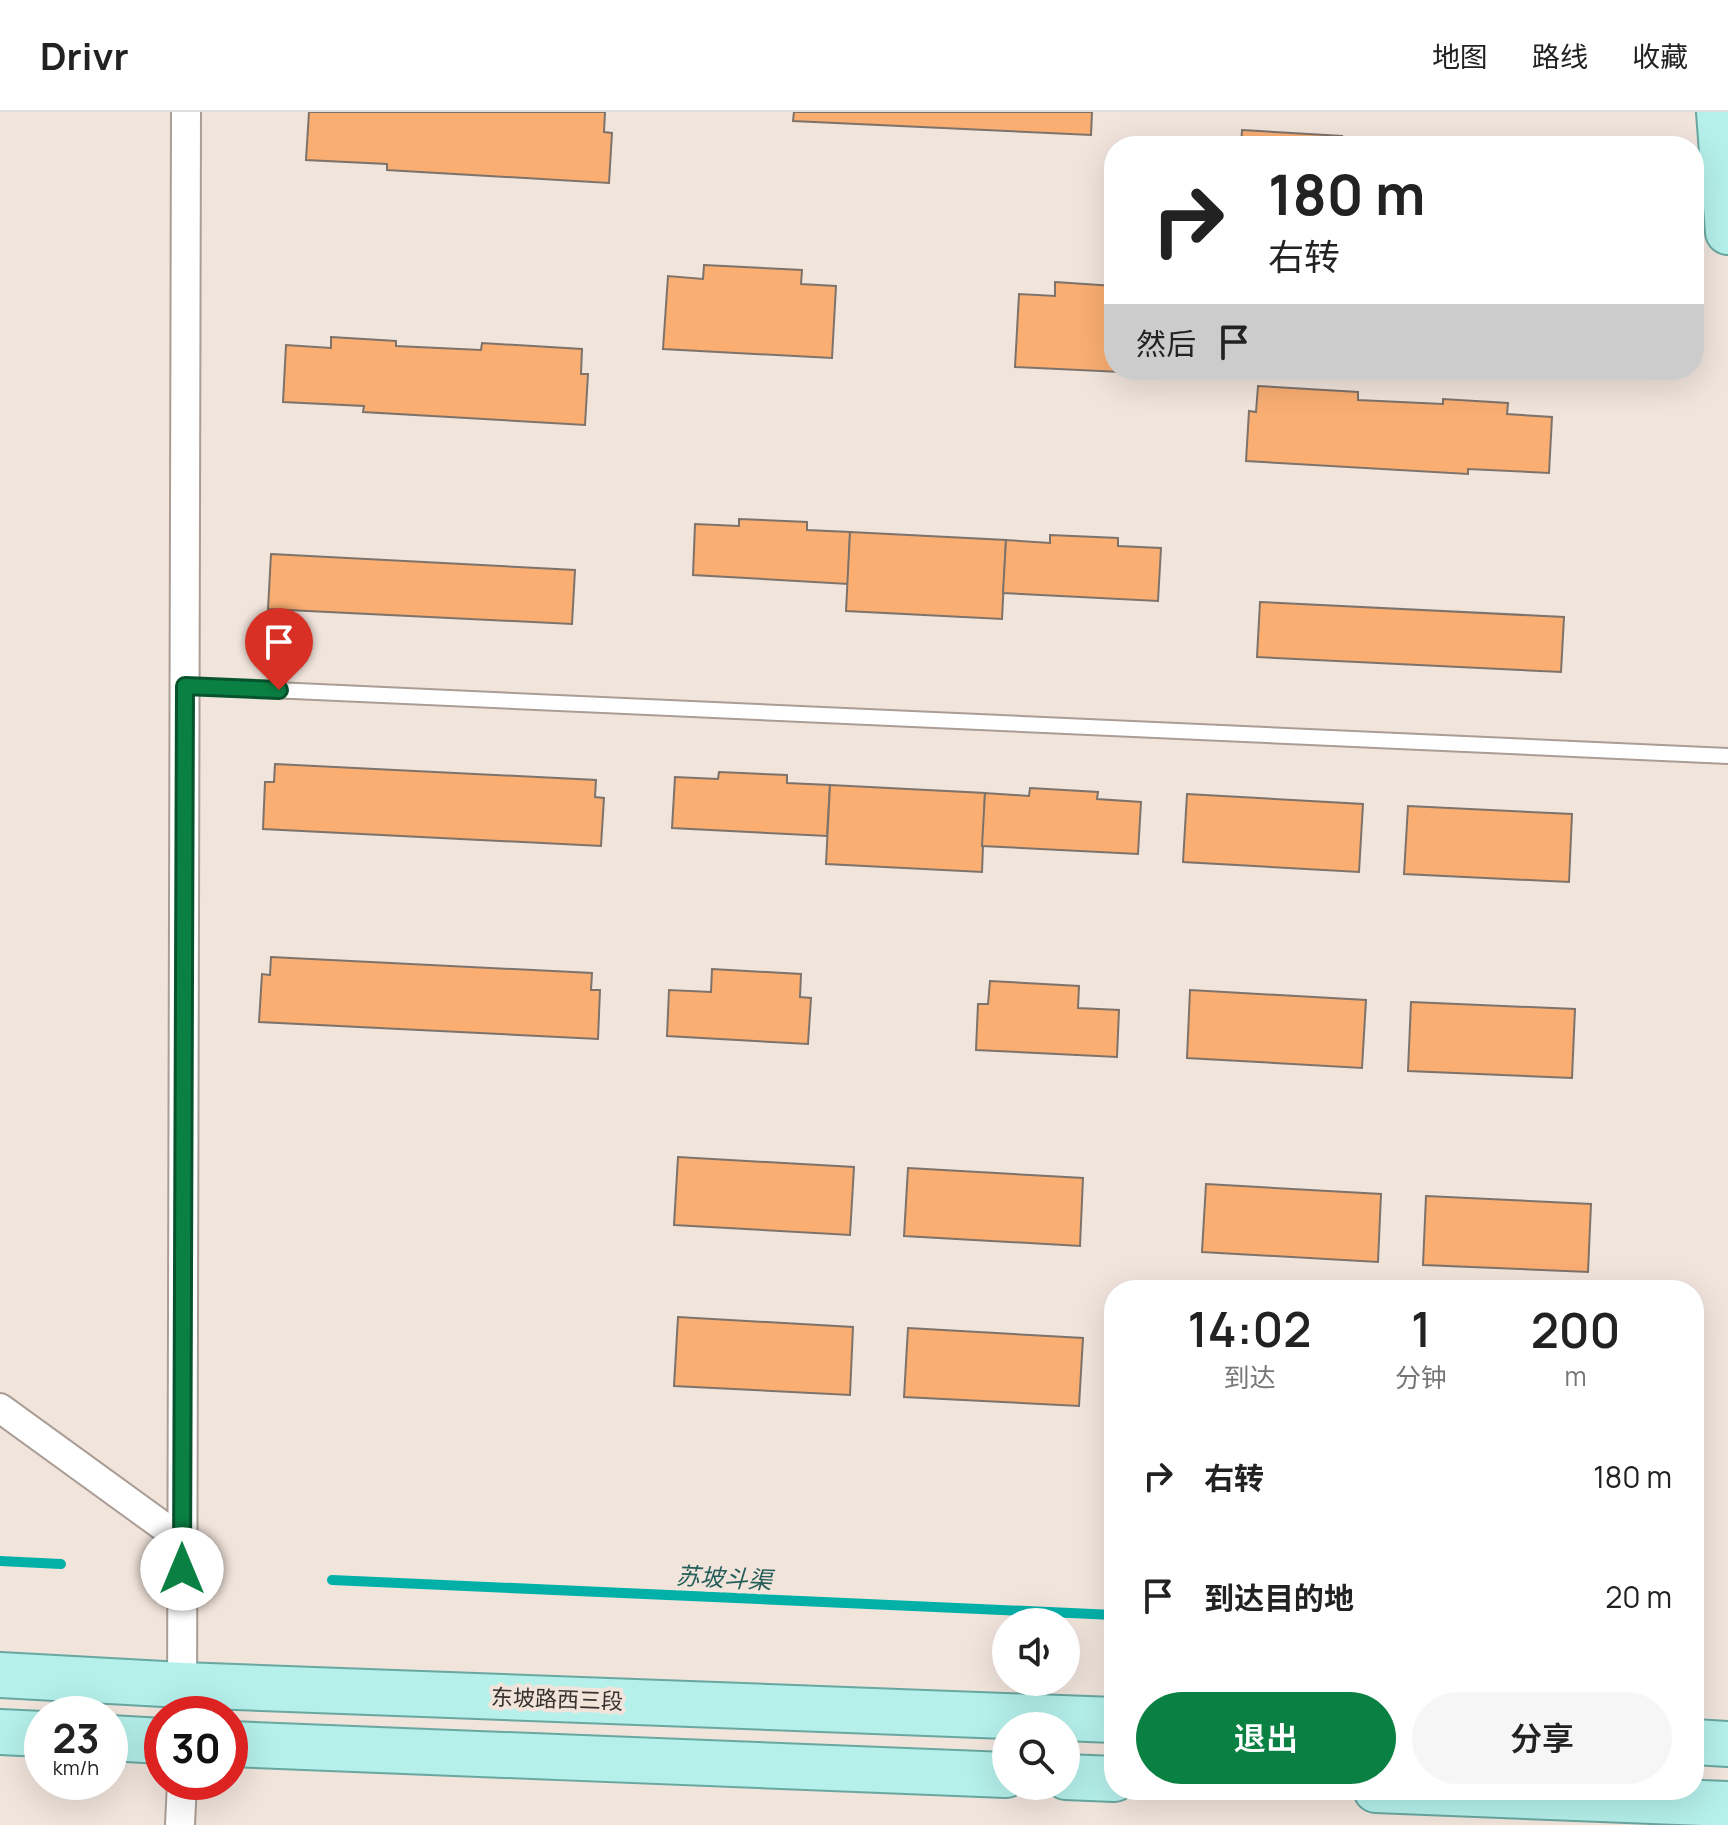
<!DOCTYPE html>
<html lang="zh">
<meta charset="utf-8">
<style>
body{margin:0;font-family:Manrope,"Noto Sans SC",sans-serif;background:#f6f6f6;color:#222;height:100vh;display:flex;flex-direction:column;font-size:30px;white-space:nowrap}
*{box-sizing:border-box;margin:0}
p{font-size:26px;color:#767676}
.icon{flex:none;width:44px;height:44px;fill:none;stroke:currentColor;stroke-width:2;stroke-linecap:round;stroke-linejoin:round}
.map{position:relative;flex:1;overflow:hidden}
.details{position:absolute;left:1104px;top:1168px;width:600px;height:520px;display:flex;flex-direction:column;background:#fff;border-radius:32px;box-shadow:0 8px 32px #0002}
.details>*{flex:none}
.banner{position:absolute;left:1104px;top:24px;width:600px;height:244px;border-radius:32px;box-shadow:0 8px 32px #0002;background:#fff;color:#222;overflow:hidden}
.fabs{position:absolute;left:992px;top:1496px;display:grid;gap:16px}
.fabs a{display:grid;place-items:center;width:88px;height:88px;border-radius:50%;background:#fff;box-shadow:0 8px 32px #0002;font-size:40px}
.speed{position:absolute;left:24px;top:1584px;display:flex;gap:16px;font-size:40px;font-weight:700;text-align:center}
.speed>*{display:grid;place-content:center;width:104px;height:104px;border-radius:50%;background:#fff;box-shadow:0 8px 32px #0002;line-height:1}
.speed small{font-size:20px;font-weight:400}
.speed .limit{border:12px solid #d22;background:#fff;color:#111}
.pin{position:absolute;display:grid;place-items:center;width:68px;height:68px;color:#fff;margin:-82px -34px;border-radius:50% 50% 50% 0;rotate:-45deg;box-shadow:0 0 8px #0007}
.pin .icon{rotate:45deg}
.me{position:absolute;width:88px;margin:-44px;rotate:0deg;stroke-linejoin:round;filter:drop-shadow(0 0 6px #0008)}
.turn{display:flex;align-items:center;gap:28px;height:168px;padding:0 32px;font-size:36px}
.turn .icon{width:104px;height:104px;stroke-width:2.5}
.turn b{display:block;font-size:56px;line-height:68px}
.then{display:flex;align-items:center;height:76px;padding:0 32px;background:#0003;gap:16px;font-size:30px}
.eta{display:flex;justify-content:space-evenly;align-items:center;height:136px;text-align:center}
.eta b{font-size:48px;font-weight:600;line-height:56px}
.cta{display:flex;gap:16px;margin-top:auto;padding:16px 32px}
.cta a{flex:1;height:92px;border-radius:48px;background:#0b8043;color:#fff;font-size:32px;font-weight:600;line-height:92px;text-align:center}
.cta a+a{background:#f6f6f6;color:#222}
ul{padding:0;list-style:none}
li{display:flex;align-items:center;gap:24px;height:120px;padding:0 32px}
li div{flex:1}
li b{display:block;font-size:30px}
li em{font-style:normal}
header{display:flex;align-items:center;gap:48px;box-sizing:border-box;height:112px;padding:0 40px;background:#fff;border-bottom:2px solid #e0e0e0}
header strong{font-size:38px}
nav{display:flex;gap:44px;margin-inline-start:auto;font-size:28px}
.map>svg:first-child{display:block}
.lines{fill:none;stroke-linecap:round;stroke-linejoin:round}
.stream{stroke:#03b0a8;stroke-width:10}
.building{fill:#faae72;stroke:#7e736b;stroke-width:2}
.lane-casing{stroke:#a99d95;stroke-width:18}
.street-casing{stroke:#a99d95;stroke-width:32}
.primary-casing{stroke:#69a7a1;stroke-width:48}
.lane{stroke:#fff;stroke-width:14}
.street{stroke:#fff;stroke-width:28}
.primary{stroke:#b5f0eb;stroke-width:44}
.route-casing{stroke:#07532c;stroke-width:20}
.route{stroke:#0b8043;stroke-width:14}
.labels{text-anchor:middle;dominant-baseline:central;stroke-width:8;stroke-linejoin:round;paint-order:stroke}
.street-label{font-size:22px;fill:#37322f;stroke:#f0e4db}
.water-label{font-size:24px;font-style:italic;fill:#265e5a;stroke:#f0e4db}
</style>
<header>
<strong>Drivr</strong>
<nav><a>地图</a><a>路线</a><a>收藏</a></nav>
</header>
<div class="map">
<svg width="1728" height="1713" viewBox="0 0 1728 1713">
<rect width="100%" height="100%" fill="#f0e4db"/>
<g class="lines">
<!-- stream -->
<g class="stream">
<polyline points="0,1449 61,1452"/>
<polyline points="332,1468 1114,1503"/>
</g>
</g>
<!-- building -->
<g class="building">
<polygon points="309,0 605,0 604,20 612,21 609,71 387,58 387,52 306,48"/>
<polygon points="794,0 1092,0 1091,23 793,9"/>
<polygon points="1242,18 1342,24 1341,32 1378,34 1241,34"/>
<polygon points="704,153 802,158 801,172 836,174 832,246 663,237 668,164 703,167"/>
<polygon points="1055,170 1114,174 1114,258 1184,258 1184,263 1015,255 1019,182 1055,184"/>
<polygon points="331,225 396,229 396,234 481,238 482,231 582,237 581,262 588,262 585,313 363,300 364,294 283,290 286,233 331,236"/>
<polygon points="1258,274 1358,280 1358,288 1443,292 1443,287 1508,291 1507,302 1552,305 1549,361 1468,357 1468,362 1246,349 1249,299 1256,300"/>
<polygon points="739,407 807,410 807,418 850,420 848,472 693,463 695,412 739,414"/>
<polygon points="850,420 1006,428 1002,507 846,499"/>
<polygon points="1050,423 1118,426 1118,434 1161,436 1158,489 1003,481 1006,428 1050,431"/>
<polygon points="271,442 575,458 572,512 268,497"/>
<polygon points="1260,490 1564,505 1561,560 1257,545"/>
<polygon points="275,652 596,668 595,685 604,686 601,734 263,717 265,670 274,670"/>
<polygon points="719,660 787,663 787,671 830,673 827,724 672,716 675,665 718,667"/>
<polygon points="830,673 985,681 982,760 826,752"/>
<polygon points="1030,676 1098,680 1097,687 1141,690 1138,742 982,734 985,681 1029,684"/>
<polygon points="1187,682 1363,692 1359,760 1183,750"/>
<polygon points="1408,694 1572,702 1569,770 1404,762"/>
<polygon points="271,845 592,861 591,878 600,878 598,927 259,910 262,862 270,863"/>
<polygon points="712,857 801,862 800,885 811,886 808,932 667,924 669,878 711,880"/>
<polygon points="990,869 1079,874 1078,896 1119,898 1117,945 976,938 978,892 988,892"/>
<polygon points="1190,878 1366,888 1362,956 1187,946"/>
<polygon points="1411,890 1575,897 1572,966 1408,959"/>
<polygon points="678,1045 854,1055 850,1123 674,1113"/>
<polygon points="908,1056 1083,1066 1080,1134 904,1124"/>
<polygon points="1206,1072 1381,1082 1378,1150 1202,1140"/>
<polygon points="1426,1084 1591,1092 1588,1160 1423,1153"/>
<polygon points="678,1205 853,1215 850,1283 674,1274"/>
<polygon points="908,1216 1083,1226 1079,1294 904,1285"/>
</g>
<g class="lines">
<!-- lane casing -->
<g class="lane-casing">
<polyline id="lane" points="185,574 1728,644"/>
</g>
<!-- street casing -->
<g class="street-casing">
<g id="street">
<polyline points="0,1296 182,1428"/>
<polyline points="182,1602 186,0"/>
<polyline points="180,1713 182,1670"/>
</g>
</g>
<!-- primary casing -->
<g class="primary-casing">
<g id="primary">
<polyline points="1719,0 1728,120"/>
<polyline points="0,1563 182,1573 1114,1608"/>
<polyline points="0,1620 42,1622"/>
<polyline points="110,1626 162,1629"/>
<polyline points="1694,1630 1728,1632"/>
<polyline points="230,1632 1006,1663"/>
<polyline points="1066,1665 1114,1667"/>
<polyline points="1376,1678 1728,1692"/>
</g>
</g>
<!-- lane -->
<use href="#lane" class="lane"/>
<!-- street -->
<use href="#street" class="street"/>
<!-- primary -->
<use href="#primary" class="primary"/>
</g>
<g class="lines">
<!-- route casing -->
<g class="route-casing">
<polyline id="route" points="182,1457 185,574 279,578"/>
</g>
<!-- route -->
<use href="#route" class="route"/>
</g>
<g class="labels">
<!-- street labels -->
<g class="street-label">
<text transform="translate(557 1587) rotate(2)">东坡路西三段</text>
</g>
<!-- water labels -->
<g class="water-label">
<text transform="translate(724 1465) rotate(3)">苏坡斗渠</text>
</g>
</g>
</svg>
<div class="fabs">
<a><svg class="icon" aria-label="sound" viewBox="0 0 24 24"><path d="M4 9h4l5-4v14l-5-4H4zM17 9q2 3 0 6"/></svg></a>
<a><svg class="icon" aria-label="search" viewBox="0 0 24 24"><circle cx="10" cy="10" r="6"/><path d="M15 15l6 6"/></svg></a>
</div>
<div class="speed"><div>23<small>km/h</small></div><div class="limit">30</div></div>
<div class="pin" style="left:279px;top:578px;background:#d93025"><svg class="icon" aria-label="arrive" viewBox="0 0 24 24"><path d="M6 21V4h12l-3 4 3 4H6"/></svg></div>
<svg class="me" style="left:182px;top:1457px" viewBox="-20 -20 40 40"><circle r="19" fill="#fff"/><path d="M0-13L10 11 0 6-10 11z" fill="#0b8043"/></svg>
<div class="banner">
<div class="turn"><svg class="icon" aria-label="right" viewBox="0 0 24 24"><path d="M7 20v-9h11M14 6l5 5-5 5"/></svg><div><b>180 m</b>右转</div></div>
<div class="then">然后<svg class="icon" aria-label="arrive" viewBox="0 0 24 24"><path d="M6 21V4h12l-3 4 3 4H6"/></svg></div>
</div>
<section class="details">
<div class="eta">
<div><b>14:02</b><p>到达</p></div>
<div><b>1</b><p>分钟</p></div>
<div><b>200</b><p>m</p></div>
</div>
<ul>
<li><svg class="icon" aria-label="right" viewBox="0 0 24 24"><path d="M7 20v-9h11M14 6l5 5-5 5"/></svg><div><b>右转</b></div><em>180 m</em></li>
<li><svg class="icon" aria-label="arrive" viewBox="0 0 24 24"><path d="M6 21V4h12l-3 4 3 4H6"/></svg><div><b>到达目的地</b></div><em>20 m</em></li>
</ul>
<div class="cta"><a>退出</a><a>分享</a></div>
</section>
</div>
